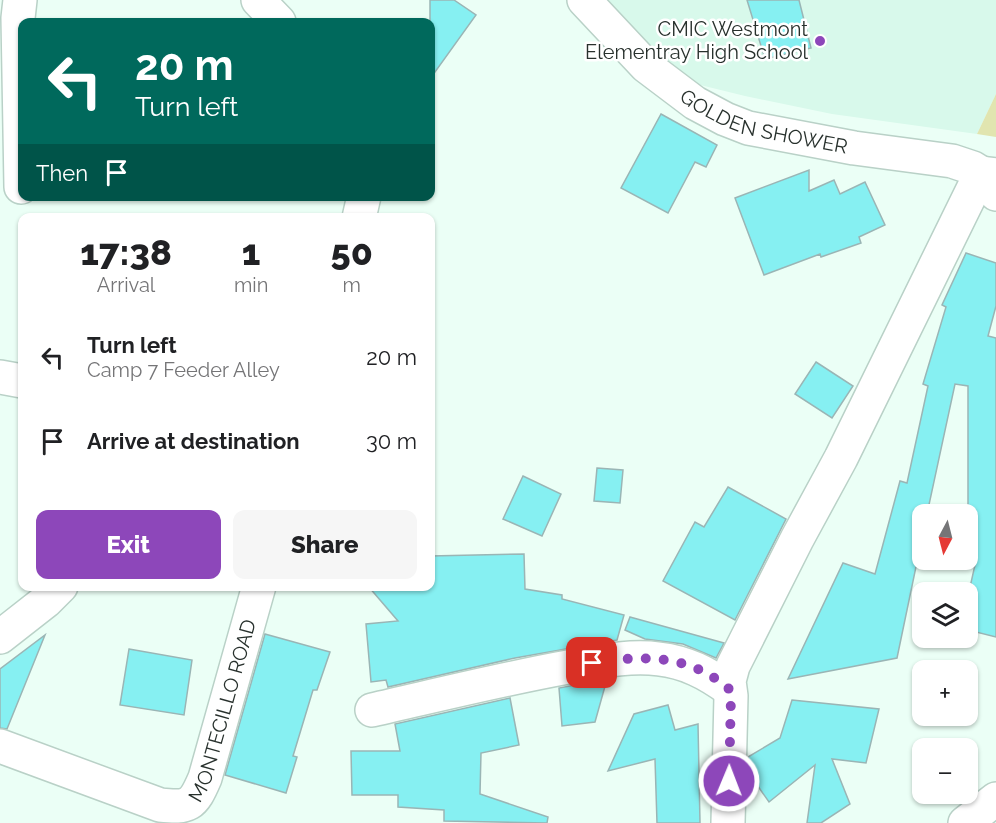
<!DOCTYPE html>
<meta charset="utf-8">
<style>
body{margin:0;font-family:Raleway,sans-serif;background:#f6f6f6;color:#202124;height:100vh;display:flex;flex-direction:column;font-size:22px;white-space:nowrap}
*{box-sizing:border-box;margin:0}
p{font-size:20px;color:#757577}
.icon{flex:none;width:33px;height:33px;fill:none;stroke:currentColor;stroke-width:2;stroke-linecap:round;stroke-linejoin:round}
.map{position:relative;flex:1;overflow:hidden}
.side{position:absolute;left:18px;top:213px;width:417px;height:378px;display:flex;flex-direction:column;background:#fff;border-radius:12px;box-shadow:0 2px 4px #0004}
.side>*{flex:none}
.hud{position:absolute;left:18px;top:18px;width:417px;height:183px;border-radius:12px;box-shadow:0 2px 4px #0004;background:#00695c;color:#fff;overflow:hidden}
.needle{width:39px;rotate:187deg}
.tools{position:absolute;left:912px;top:504px;display:grid;gap:12px}
.tools a{display:grid;place-items:center;width:66px;height:66px;border-radius:12px;background:#fff;box-shadow:0 2px 4px #0004;font-size:30px}
.pin{position:absolute;display:grid;place-items:center;width:51px;height:51px;color:#fff;margin:-26px;border-radius:12px;box-shadow:0 3px 9px #0006}
.me{position:absolute;width:66px;margin:-33px;rotate:1deg;stroke-linejoin:round;filter:drop-shadow(0 0 4px #0008)}
.turn{display:flex;align-items:center;gap:21px;height:126px;padding:0 18px;font-size:27px}
.turn .icon{width:78px;height:78px;stroke-width:2.5}
.turn b{display:block;font-size:42px;line-height:51px}
.then{display:flex;align-items:center;height:57px;padding:0 18px;background:#0003;gap:12px;font-size:22px}
.eta{display:flex;justify-content:space-evenly;align-items:center;height:102px;text-align:center}
.eta b{font-size:36px;font-weight:800;line-height:42px}
.button{display:flex;gap:12px;margin-top:auto;padding:12px 18px}
.button a{flex:1;height:69px;border-radius:12px;background:#8d47ba;color:#fff;font-size:24px;font-weight:800;line-height:69px;text-align:center}
.button a+a{background:#f6f6f6;color:#202124}
ul{padding:0;list-style:none}
li{display:flex;align-items:center;gap:18px;height:84px;padding:0 18px}
li div{flex:1}
li b{display:block;font-size:22px}
li em{font-style:normal}
.map>svg:first-child{display:block}
.built{fill:#d8f9eb}
.green{fill:#e1e5b0}
.building{fill:#86f0f2;stroke:#9ab5b5;stroke-width:1.5}
.lines{fill:none;stroke-linecap:round;stroke-linejoin:round}
.street-casing{stroke:#b9d1c7;stroke-width:36}
.secondary-casing{stroke:#b9d1c7;stroke-width:36}
.street{stroke:#fff;stroke-width:33}
.secondary{stroke:#fff;stroke-width:33}
.route{stroke:#8d47ba;stroke-width:10;stroke-dasharray:0 18}
.poi-dot{fill:#8d47ba;stroke:#fff;stroke-width:2}
.labels{text-anchor:middle;dominant-baseline:central;stroke-width:5;stroke-linejoin:round;paint-order:stroke}
.poi-label{font-size:20px;fill:#28312d;stroke:#fff;text-anchor:end}
.street-label{font-size:20px;fill:#28312d;stroke:#fff}
</style>
<div class="map">
<svg width="996" height="823" viewBox="0 0 996 823">
<rect width="100%" height="100%" fill="#ebfff6"/>
<!-- built -->
<polygon class="built" points="605,0 996,0 996,94 977,134 832,114 745,96 684,81"/>
<!-- green -->
<polygon class="green" points="996,94 996,137 977,134"/>
<!-- building -->
<g class="building">
<polygon points="430,0 454,0 476,15 430,79"/>
<polygon points="747,0 799,0 811,48 765,59"/>
<polygon points="661,114 717,145 706,167 695,162 668,213 621,188"/>
<polygon points="809,170 809,191 834,180 840,194 865,182 885,225 859,237 861,243 821,257 820,254 764,275 735,198"/>
<polygon points="966,253 996,263 996,306 988,336 996,338 996,637 968,630 968,596 977,556 968,549 968,386 955,384 927,514 922,514 922,538 897,658 788,679 843,563 875,574 900,481 907,483 928,386 923,384 946,307 942,305"/>
<polygon points="816,362 853,386 832,418 795,394"/>
<polygon points="597,468 623,470 620,503 594,501"/>
<polygon points="523,476 561,494 542,536 503,519"/>
<polygon points="728,487 786,519 735,620 663,581 695,522 704,527"/>
<polygon points="524,554 525,589 562,595 562,599 624,615 617,640 515,658 388,687 386,680 371,682 366,624 398,621 368,586 430,586 430,556"/>
<polygon points="630,617 724,643 716,658 683,644 645,639 625,630"/>
<polygon points="265,634 330,652 317,690 313,690 293,756 297,757 286,793 225,775"/>
<polygon points="45,635 7,729 0,728 0,669"/>
<polygon points="129,649 192,660 184,715 120,705"/>
<polygon points="607,679 595,722 562,726 559,688"/>
<polygon points="510,698 519,745 481,753 480,794 548,817 547,823 444,821 444,810 398,807 398,795 352,795 351,751 400,751 395,724"/>
<polygon points="792,700 879,709 866,763 832,759 850,804 821,823 807,823 815,765 769,802 748,772 748,757 780,738"/>
<polygon points="668,705 675,730 698,724 700,823 657,823 655,759 608,771 634,714"/>
</g>
<g class="lines">
<!-- street casing -->
<g class="street-casing">
<g id="street">
<polyline points="20,0 18,18 21,187"/>
<polyline points="258,0 279,22"/>
<polyline points="359,218 364,196"/>
<polyline points="0,377 22,381"/>
<polyline points="0,637 46,601 61,586"/>
<path d="M 372,710 C 438,695 502,679 568,667 C 598,662 629,655 659,659 C 686,662 707,673 729,689"/>
<path id="s1" d="M 0,746 L 160,805 C 189,808 193,806 205,778 L 259,586"/>
<polyline points="728,823 731,696 729,681 733,666 797,539 841,458 981,173 996,175"/>
<polyline points="965,823 996,799"/>
</g>
</g>
<!-- secondary casing -->
<g class="secondary-casing">
<g id="secondary">
<path id="s2" d="M 584,0 L 646,66 L 695,103 L 725,119 L 748,128 L 854,148 L 952,161 L 973,168 L 981,173 L 996,194"/>
</g>
</g>
<!-- street -->
<use href="#street" class="street"/>
<!-- secondary -->
<use href="#secondary" class="secondary"/>
</g>
<g class="lines">
<!-- route -->
<path class="route" d="M 592,663 C 630,657 671,654 706,673 C 714,677 722,683 729,689 L 731,696 L 729,781"/>
</g>
<!-- markers -->
<circle class="poi-dot" cx="820" cy="41" r="6"/>
<g class="labels">
<!-- poi labels -->
<g class="poi-label">
<text x="808" y="29">CMIC Westmont<tspan x="808" dy="23">Elementray High School</tspan></text>
</g>
<!-- street labels -->
<g class="street-label">
<text stroke="none"><textPath href="#s2" startOffset="224">GOLDEN SHOWER</textPath></text>
<text stroke="none"><textPath href="#s1" startOffset="300">MONTECILLO ROAD</textPath></text>
</g>
</g>
</svg>
<div class="tools">
<a><svg class="needle" viewBox="-14 -14 28 28"><path d="M0-13l5 13h-10z" fill="#e53935"/><path d="M0 13l5-13h-10z" fill="#757577"/></svg></a>
<a><svg class="icon" aria-label="layers" viewBox="0 0 24 24"><path d="M12 4l9 5-9 5-9-5zM3 14l9 5 9-5"/></svg></a>
<a>+</a>
<a>−</a>
</div>
<div class="pin" style="left:592px;top:663px;background:#d93025"><svg class="icon" aria-label="arrive" viewBox="0 0 24 24"><path d="M6 21V4h12l-3 4 3 4H6"/></svg></div>
<svg class="me" style="left:729px;top:781px" viewBox="-20 -20 40 40"><circle r="17" fill="#8d47ba" stroke="#fff" stroke-width="3"/><path d="M0-11L8 9 0 5-8 9z" fill="#fff"/></svg>
<div class="hud">
<div class="turn"><svg class="icon" aria-label="left" viewBox="0 0 24 24"><path d="M17 20v-9H6M10 6l-5 5 5 5"/></svg><div><b>20 m</b>Turn left</div></div>
<div class="then">Then<svg class="icon" aria-label="arrive" viewBox="0 0 24 24"><path d="M6 21V4h12l-3 4 3 4H6"/></svg></div>
</div>
<section class="side">
<div class="eta">
<div><b>17:38</b><p>Arrival</p></div>
<div><b>1</b><p>min</p></div>
<div><b>50</b><p>m</p></div>
</div>
<ul>
<li><svg class="icon" aria-label="left" viewBox="0 0 24 24"><path d="M17 20v-9H6M10 6l-5 5 5 5"/></svg><div><b>Turn left</b><p>Camp 7 Feeder Alley</p></div><em>20 m</em></li>
<li><svg class="icon" aria-label="arrive" viewBox="0 0 24 24"><path d="M6 21V4h12l-3 4 3 4H6"/></svg><div><b>Arrive at destination</b></div><em>30 m</em></li>
</ul>
<div class="button"><a>Exit</a><a>Share</a></div>
</section>
</div>
